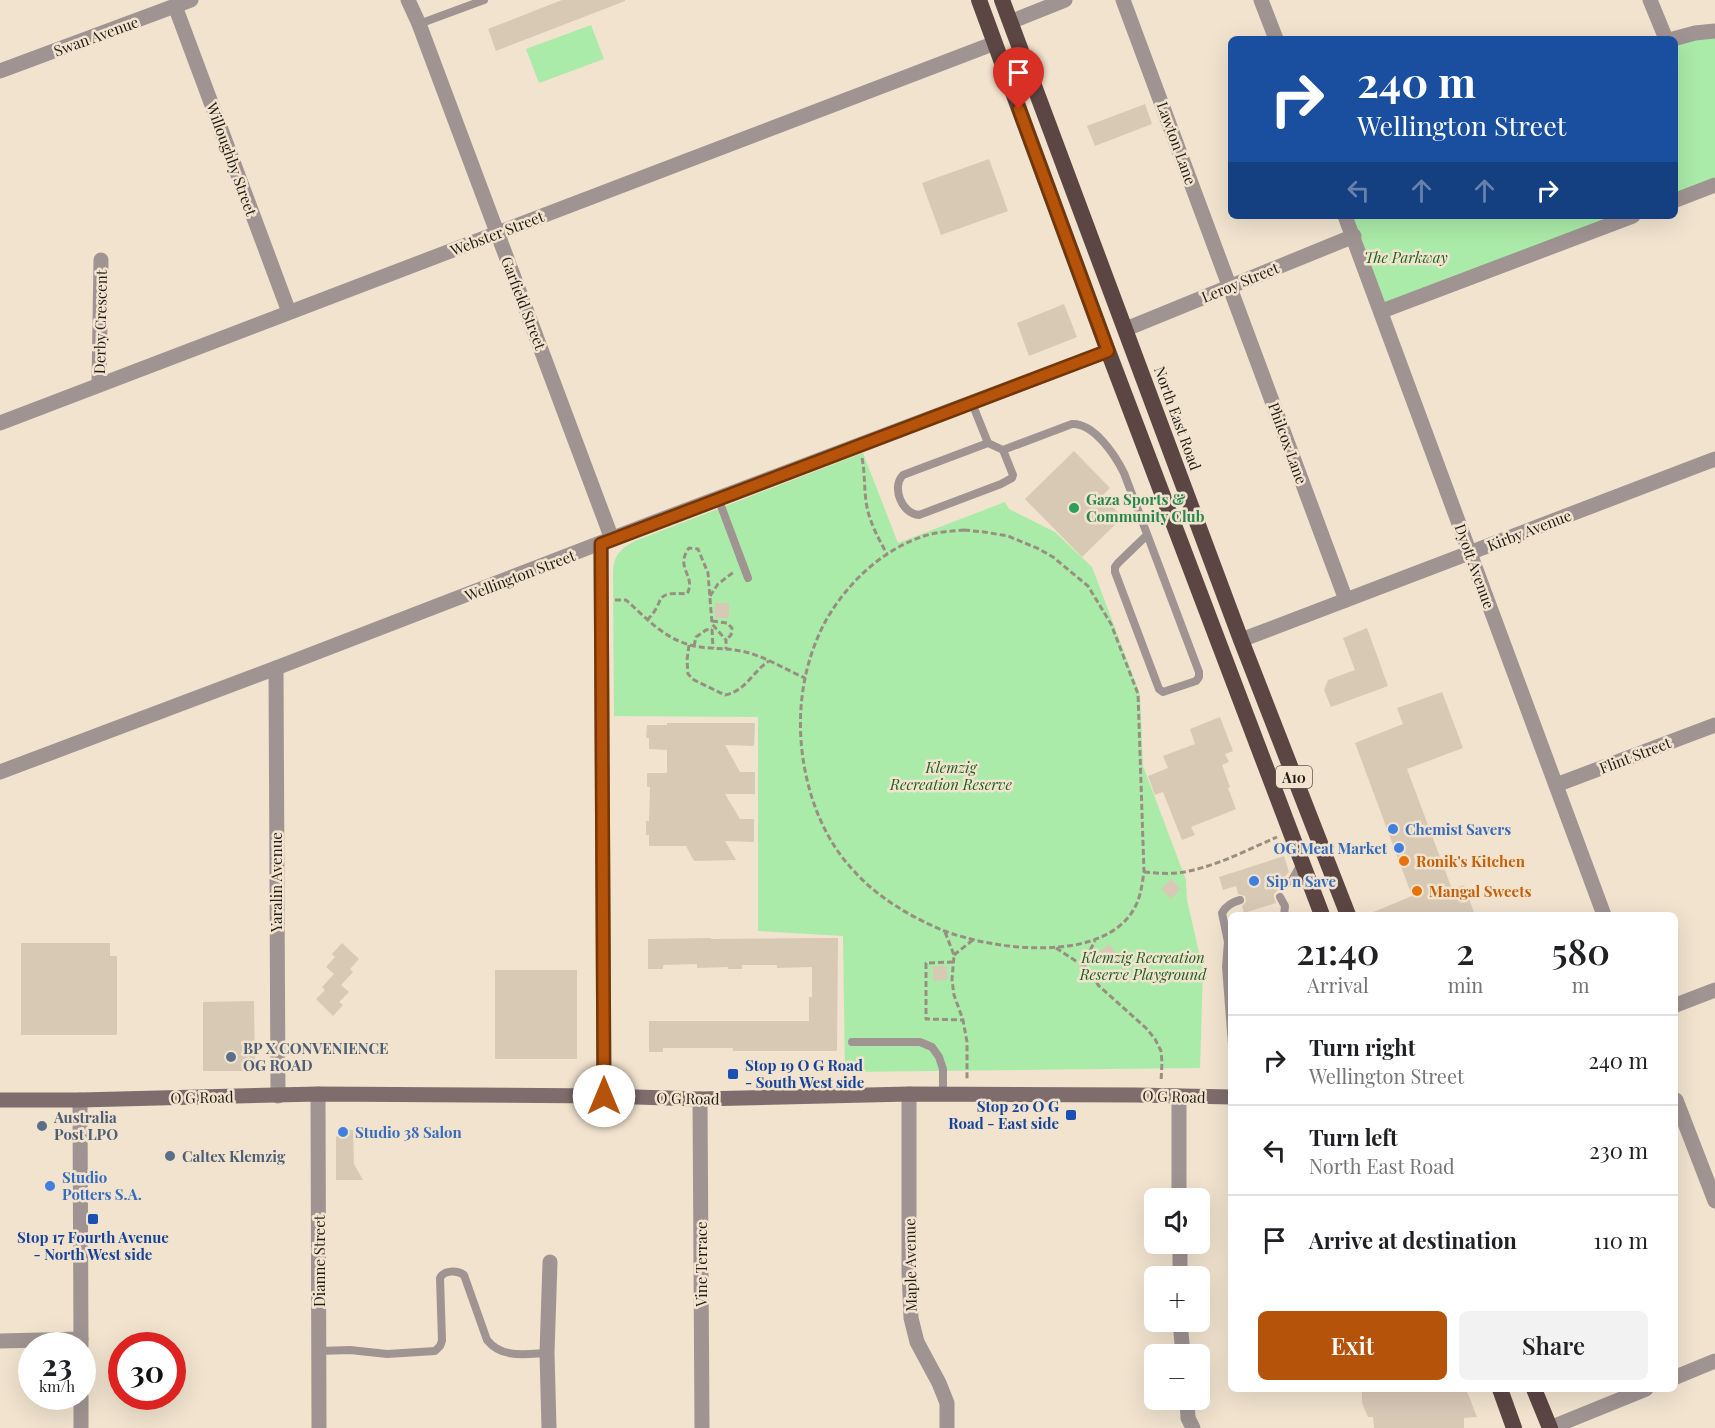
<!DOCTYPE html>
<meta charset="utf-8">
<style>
body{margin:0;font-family:"Playfair Display",serif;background:#f2f2f2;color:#202124;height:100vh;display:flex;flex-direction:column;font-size:22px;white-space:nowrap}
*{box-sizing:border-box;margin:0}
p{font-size:20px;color:#757577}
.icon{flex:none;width:33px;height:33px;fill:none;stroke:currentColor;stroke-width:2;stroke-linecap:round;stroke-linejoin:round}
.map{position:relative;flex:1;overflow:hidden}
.side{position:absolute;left:1228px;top:912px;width:450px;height:480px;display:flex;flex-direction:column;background:#fff;border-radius:9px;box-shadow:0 6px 24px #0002}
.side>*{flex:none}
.guide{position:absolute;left:1228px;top:36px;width:450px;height:183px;border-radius:9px;box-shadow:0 6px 24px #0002;background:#1a4fa0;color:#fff;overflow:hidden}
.buttons{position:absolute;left:1144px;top:1188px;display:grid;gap:12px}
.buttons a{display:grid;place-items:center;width:66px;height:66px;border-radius:9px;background:#fff;box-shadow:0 6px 24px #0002;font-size:30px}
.speed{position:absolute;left:18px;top:1332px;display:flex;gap:12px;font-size:30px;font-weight:700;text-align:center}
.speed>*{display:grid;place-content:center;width:78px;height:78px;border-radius:50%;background:#fff;box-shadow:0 6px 24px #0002;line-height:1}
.speed small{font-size:15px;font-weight:400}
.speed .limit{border:9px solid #d22;background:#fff;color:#111}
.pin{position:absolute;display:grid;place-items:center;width:51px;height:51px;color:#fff;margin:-62px -26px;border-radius:50% 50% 50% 0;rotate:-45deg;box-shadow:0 0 6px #0007}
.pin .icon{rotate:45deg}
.me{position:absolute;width:66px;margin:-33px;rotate:0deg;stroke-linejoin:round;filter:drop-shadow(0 0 4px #0008)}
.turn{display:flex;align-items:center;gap:21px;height:126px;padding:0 30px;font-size:27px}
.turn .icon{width:78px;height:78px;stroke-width:2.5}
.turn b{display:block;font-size:42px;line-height:51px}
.lanes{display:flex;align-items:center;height:57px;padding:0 30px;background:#0003;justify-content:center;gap:30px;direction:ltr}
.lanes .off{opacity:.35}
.eta{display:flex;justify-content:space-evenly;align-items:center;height:102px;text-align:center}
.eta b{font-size:36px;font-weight:600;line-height:42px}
.action{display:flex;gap:12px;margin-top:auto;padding:12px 30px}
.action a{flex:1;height:69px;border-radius:9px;background:#b45309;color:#fff;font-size:24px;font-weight:600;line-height:69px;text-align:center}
.action a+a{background:#f2f2f2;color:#202124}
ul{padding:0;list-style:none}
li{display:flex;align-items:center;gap:18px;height:90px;padding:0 30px;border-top:2px solid #e0e0e0}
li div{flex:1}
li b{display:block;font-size:22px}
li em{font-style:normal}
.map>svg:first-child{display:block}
.green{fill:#aaeba9}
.building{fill:#d8c9b5}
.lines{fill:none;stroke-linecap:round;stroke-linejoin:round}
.path{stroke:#998f80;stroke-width:3;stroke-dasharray:6 3;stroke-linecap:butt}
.service{stroke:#a09493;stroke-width:8}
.minor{stroke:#a09493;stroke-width:15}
.tertiary{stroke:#a09493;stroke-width:15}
.secondary{stroke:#7e6d6c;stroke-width:15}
.trunk{stroke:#5c4644;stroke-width:16}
.route-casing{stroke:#753606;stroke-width:15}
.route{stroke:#b45309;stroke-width:10}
.leisure-dot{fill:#2e9e5b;stroke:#f1e3ce;stroke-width:2}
.shop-dot{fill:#3f7fe0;stroke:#f1e3ce;stroke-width:2}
.food-dot{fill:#e8710a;stroke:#f1e3ce;stroke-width:2}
.service-dot{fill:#5c6f8a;stroke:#f1e3ce;stroke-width:2}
.transit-dot{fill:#1a4fb4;stroke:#f1e3ce;stroke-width:2}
.labels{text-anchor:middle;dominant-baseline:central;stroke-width:5;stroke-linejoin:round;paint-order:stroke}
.shield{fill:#f1e3ce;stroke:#5f584c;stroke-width:1.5}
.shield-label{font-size:14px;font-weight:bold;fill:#211c14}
.street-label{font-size:15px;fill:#211c14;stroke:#f1e3ce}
.park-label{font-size:15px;font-style:italic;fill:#1b6422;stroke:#f1e3ce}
.leisure-label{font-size:15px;font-weight:bold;fill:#27864d;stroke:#f1e3ce;text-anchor:start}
.shop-label{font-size:15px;font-weight:bold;fill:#366cbe;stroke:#f1e3ce;text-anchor:start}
.food-label{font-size:15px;font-weight:bold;fill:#c56008;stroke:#f1e3ce;text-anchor:start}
.service-label{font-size:15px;font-weight:bold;fill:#4e5e75;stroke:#f1e3ce;text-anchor:start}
.transit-label{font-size:15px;font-weight:bold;fill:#164399;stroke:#f1e3ce;text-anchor:start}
</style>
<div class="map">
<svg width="1715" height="1428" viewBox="0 0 1715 1428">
<rect width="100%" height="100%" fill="#f1e3ce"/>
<!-- green -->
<g class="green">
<polygon points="591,25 604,59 539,83 526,49"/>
<polygon points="1715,33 1715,185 1676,200 1676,40"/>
<polygon points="1346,216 1633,216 1382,311"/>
<path d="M 863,453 L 898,543 L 1005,502 L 1009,509 L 1055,532 L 1092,567 L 1140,694 L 1143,766 L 1186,880 L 1187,900 L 1203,970 L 1200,1068 L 845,1072 L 843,936 L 758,931 L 758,717 L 614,716 L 613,571 C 614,555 621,548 635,541 Z"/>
</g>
<!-- building -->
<g class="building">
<polygon points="562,0 625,0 625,1 496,51 488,29"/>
<polygon points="1145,104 1152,124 1095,146 1087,126"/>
<polygon points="989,159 1008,211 941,235 922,183"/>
<polygon points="1064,304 1077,337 1029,356 1017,323"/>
<polygon points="1074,451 1110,488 1102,496 1123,517 1082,557 1025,499"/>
<rect x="715" y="603" width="14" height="15"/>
<polygon points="1367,628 1388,686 1331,707 1324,690 1328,680 1355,670 1343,638"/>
<polygon points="1442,692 1463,748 1407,769 1452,889 1464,885 1475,915 1366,915 1412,896 1355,743 1403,724 1397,708"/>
<polygon points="1220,717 1233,751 1225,754 1229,762 1222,765 1230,787 1228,788 1236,809 1191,827 1195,835 1182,840 1163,792 1155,795 1148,776 1168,768 1163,756 1195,744 1190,729"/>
<polygon points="667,723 755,723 754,746 725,745 740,772 755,772 755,794 725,794 740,819 754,819 754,842 725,841 736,860 694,861 686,846 649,846 649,835 646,835 646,821 649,821 650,787 647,787 647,773 667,773 667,750 649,749 649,738 646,738 647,725 667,725"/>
<polygon points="1284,856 1289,872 1279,883 1280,888 1283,891 1277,891 1274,894 1274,897 1276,903 1244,913 1242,906 1246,902 1245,896 1238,894 1236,886 1223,890 1219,877"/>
<polygon points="1171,879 1181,889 1171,899 1161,889"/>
<polygon points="711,938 711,939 838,938 837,1051 733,1051 733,1048 663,1048 663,1052 649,1052 649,1021 809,1021 809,997 812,997 812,967 777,968 777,965 742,965 742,969 728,969 728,967 697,968 697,964 663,965 663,969 648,969 648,939"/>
<polygon points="21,943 110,943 110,956 117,956 117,1035 21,1035"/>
<polygon points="342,943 359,959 350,969 353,972 341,985 349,992 339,1002 343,1005 333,1016 316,999 325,990 322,987 334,974 326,967 335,957 332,954"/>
<polygon points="1109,944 1118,955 1108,964 1098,953"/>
<polygon points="933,966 947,966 947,980 933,981"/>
<rect x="495" y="970" width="82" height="89"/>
<polygon points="254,1001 255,1071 203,1071 203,1002"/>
<polygon points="343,1130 353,1130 354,1164 363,1180 336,1180 336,1137"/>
<polygon points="1362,1389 1466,1389 1477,1417 1464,1418 1464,1428 1374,1428 1373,1417 1368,1417 1362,1403"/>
</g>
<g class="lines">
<!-- path -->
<g class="path">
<path d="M 862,458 C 865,473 864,486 866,501 C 868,519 878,538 887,554"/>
<path d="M 964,530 L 984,532 L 1008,536 L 1039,549 L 1053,557 L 1088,586 L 1111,624 L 1138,694 L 1144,872 C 1142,884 1141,896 1135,907 C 1105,965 992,950 942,930 C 909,916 877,897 853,870 C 823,838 807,794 802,751 C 797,707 804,663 824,624 C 845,585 881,550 924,536 C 937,532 951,531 964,530 Z"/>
<polyline points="710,596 718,584 735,571"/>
<path d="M 615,600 L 626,600 C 643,615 659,633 681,642 C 700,650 721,647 741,651 C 763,655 784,669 805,678"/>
<path d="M 647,620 C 667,601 651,591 687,594 C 697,576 674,568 689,548 L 698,549 L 708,573 L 712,624 L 726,640 L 726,649"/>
<polyline points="712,621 727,623 732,628 731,635 726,640"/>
<polyline points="712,629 713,648"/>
<path d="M 689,645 L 687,660 L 688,674 L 694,680 L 725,695 C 746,691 753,671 769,661"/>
<polyline points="694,646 696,637 706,630 712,629"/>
<path d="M 1144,872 C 1155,873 1166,874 1177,873 C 1211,869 1245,851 1277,837"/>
<polyline points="945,932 954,955 952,980 954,995 963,1020 967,1042 967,1080"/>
<polyline points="1056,948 1085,967 1099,986 1147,1029 1155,1039 1161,1051 1162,1062 1161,1082"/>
<polyline points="954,955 974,939"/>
<polyline points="953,962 926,963 926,1019 963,1020"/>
<polyline points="1085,967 1086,958 1095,941"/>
</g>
<!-- service -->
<g class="service">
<polyline points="419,24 484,0"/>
<path d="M 972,403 L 988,443 L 1003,450 L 1013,475 L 1012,478 L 1001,484 L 919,515 C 902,514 891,487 903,475 L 988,443"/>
<path d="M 1003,450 L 1072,424 C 1094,423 1115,455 1124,473 L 1199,672 L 1199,677 L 1196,681 L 1163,692 L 1159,689 L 1115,572 L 1115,567 L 1118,563 L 1147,535"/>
<polyline points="718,498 748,578"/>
<polyline points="1285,885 1292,880 1302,862"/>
<polyline points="1280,897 1285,906 1284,915"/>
<polyline points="1232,941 1228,942 1226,967 1232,1044"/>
<path d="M 1228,942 L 1222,913 C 1226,906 1232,902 1240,900"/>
<polyline points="852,1042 920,1042 932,1047 939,1057 943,1069 943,1094"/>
<path d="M 319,1351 L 350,1350 L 387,1354 L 435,1351 L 440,1346 L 442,1341 L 440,1278 C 444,1270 457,1270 464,1275 L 487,1340 C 502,1359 526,1354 547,1353"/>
</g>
<!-- minor -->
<g class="minor">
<polyline points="408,0 419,24 612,539"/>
<polyline points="1123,0 1346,600"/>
<polyline points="1261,0 1276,39"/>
<polyline points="1650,0 1666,39"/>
<polyline points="175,6 289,312"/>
<polyline points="1010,22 1065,0"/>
<polyline points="1673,39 1695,33 1715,31"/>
<polyline points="0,71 191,0"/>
<polyline points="1676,200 1715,185"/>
<polyline points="1345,216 1604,915"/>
<polyline points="1382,311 1633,216"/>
<polyline points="1126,329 1354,236"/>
<polyline points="99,384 101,260"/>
<polyline points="0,423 995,43"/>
<polyline points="601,544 604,1096"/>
<polyline points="1241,640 1715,459"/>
<polyline points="276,668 278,1096"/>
<polyline points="0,772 276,668 652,523 1108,351"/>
<polyline points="1556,785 1715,725"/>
<polyline points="318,1094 319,1428"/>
<polyline points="909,1094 909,1272 911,1318 917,1342 939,1383 947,1403 947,1428"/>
<polyline points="1179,1096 1179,1198"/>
<polyline points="700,1099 702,1428"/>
<polyline points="80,1100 81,1346"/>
<polyline points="1676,1100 1715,1201"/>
<polyline points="1180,1244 1180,1276"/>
<polyline points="1180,1322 1183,1354"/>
<polyline points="0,1341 81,1339"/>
<polyline points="1676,1377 1715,1361"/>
<polyline points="81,1396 81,1428"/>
<polyline points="1187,1400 1188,1418 1193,1428"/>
<polyline points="549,1428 547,1353 550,1262"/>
<polyline points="1550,1428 1646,1389"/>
</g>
<!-- tertiary -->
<polyline class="tertiary" points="1676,1005 1715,990"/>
<!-- secondary -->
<polyline class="secondary" points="0,1100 80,1100 318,1094 604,1096 700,1099 909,1094 1135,1095 1232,1097"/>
<!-- trunk -->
<g class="trunk">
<polyline points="979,0 1108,351 1322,915"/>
<polyline points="1002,0 1241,640 1348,915"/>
<polyline points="1500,1389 1514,1428"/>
<polyline points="1534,1389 1550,1428"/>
</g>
</g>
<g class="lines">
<!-- route casing -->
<g class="route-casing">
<polyline id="route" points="604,1096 601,544 1108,351 1019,109"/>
</g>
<!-- route -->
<use href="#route" class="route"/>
</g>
<!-- markers -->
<circle class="leisure-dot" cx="1074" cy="508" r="6"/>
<g class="shop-dot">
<circle cx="1393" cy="829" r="6"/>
<circle cx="1399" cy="848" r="6"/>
<circle cx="1254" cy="881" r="6"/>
<circle cx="343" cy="1132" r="6"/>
<circle cx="50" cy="1186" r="6"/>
</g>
<g class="food-dot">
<circle cx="1404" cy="861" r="6"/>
<circle cx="1417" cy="891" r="6"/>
</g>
<g class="service-dot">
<circle cx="231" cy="1057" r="6"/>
<circle cx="42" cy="1126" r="6"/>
<circle cx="170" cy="1156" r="6"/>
</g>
<g class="transit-dot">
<rect x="727" y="1068" width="12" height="12" rx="3"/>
<rect x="1065" y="1109" width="12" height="12" rx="3"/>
<rect x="87" y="1213" width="12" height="12" rx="3"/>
</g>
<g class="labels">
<!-- shield labels -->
<rect class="shield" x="1276" y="766" width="36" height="22" rx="4.5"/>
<g class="shield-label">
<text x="1294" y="777">A10</text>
</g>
<!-- street labels -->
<g class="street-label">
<text transform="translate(96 36) rotate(-20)">Swan Avenue</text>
<text transform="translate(1177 143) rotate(70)">Lawton Lane</text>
<text transform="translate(232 159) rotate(70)">Willoughby Street</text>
<text transform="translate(497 233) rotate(-21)">Webster Street</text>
<text transform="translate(1240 282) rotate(-22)">Leroy Street</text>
<text transform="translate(524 303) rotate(69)">Garfield Street</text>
<text transform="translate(100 322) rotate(-89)">Derby Crescent</text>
<text transform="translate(1178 418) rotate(70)">North East Road</text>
<text transform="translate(1288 443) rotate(70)">Philcox Lane</text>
<text transform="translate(1529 530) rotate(-21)">Kirby Avenue</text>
<text transform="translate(1475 566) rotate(70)">Dyott Avenue</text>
<text transform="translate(520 575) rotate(-21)">Wellington Street</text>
<text transform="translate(1635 755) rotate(-21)">Flint Street</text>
<text transform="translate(276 882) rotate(-90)">Yaralin Avenue</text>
<text transform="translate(1174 1096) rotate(2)">O G Road</text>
<text transform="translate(202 1097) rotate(-1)">O G Road</text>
<text transform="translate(688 1098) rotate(1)">O G Road</text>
<text transform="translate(319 1261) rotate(-90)">Dianne Street</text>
<text transform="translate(701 1264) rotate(-90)">Vine Terrace</text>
<text transform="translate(910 1265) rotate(-91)">Maple Avenue</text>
</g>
<!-- park labels -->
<g class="park-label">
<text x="1406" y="257">The Parkway</text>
<text x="951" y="767">Klemzig<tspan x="951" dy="17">Recreation Reserve</tspan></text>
<text x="1143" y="957">Klemzig Recreation<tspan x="1143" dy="17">Reserve Playground</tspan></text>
</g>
<!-- leisure labels -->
<g class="leisure-label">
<text x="1086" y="499">Gaza Sports &amp;<tspan x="1086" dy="17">Community Club</tspan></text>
</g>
<!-- shop labels -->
<g class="shop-label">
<text x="1405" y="829">Chemist Savers</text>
<text x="1387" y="848" text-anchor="end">OG Meat Market</text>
<text x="1266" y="881">Sip n Save</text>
<text x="355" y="1132">Studio 38 Salon</text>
<text x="62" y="1177">Studio<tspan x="62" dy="17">Potters S.A.</tspan></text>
</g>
<!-- food labels -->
<g class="food-label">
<text x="1416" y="861">Ronik's Kitchen</text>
<text x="1429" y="891">Mangal Sweets</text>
</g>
<!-- service labels -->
<g class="service-label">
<text x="243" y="1048">BP X CONVENIENCE<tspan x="243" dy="17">OG ROAD</tspan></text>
<text x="54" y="1117">Australia<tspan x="54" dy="17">Post LPO</tspan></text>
<text x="182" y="1156">Caltex Klemzig</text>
</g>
<!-- transit labels -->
<g class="transit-label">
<text x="745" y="1065">Stop 19 O G Road<tspan x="745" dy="17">- South West side</tspan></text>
<text x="1059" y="1106" text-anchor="end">Stop 20 O G<tspan x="1059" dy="17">Road - East side</tspan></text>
<text x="93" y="1237" text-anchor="middle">Stop 17 Fourth Avenue<tspan x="93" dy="17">- North West side</tspan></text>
</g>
</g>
</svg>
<div class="buttons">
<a><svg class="icon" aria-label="sound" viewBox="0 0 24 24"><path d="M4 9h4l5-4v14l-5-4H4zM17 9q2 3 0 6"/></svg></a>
<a>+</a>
<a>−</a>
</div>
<div class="speed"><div>23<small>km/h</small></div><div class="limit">30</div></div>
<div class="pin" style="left:1019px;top:109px;background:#d93025"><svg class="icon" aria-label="arrive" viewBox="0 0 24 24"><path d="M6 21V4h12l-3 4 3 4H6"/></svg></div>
<svg class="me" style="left:604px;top:1096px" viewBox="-20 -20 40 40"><circle r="19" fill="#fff"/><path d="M0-13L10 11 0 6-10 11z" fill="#b45309"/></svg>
<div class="guide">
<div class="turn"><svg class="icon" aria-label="right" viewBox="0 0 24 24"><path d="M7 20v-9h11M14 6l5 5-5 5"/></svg><div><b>240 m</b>Wellington Street</div></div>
<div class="lanes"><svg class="icon off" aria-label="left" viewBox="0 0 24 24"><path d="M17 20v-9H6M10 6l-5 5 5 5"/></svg><svg class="icon off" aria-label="ahead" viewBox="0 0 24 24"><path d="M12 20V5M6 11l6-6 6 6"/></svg><svg class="icon off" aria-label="ahead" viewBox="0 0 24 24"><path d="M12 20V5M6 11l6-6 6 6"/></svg><svg class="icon" aria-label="right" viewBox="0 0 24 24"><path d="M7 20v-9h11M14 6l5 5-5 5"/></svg></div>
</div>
<section class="side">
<div class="eta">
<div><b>21:40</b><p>Arrival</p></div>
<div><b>2</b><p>min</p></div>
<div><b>580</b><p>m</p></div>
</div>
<ul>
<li><svg class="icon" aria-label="right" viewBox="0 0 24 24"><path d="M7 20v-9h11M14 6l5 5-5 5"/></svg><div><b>Turn right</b><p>Wellington Street</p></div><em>240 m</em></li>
<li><svg class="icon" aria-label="left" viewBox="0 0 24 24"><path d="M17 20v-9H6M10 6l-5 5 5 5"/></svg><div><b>Turn left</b><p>North East Road</p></div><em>230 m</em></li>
<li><svg class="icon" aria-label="arrive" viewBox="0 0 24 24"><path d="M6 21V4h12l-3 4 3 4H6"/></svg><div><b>Arrive at destination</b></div><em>110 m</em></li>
</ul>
<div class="action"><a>Exit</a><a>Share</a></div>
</section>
</div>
